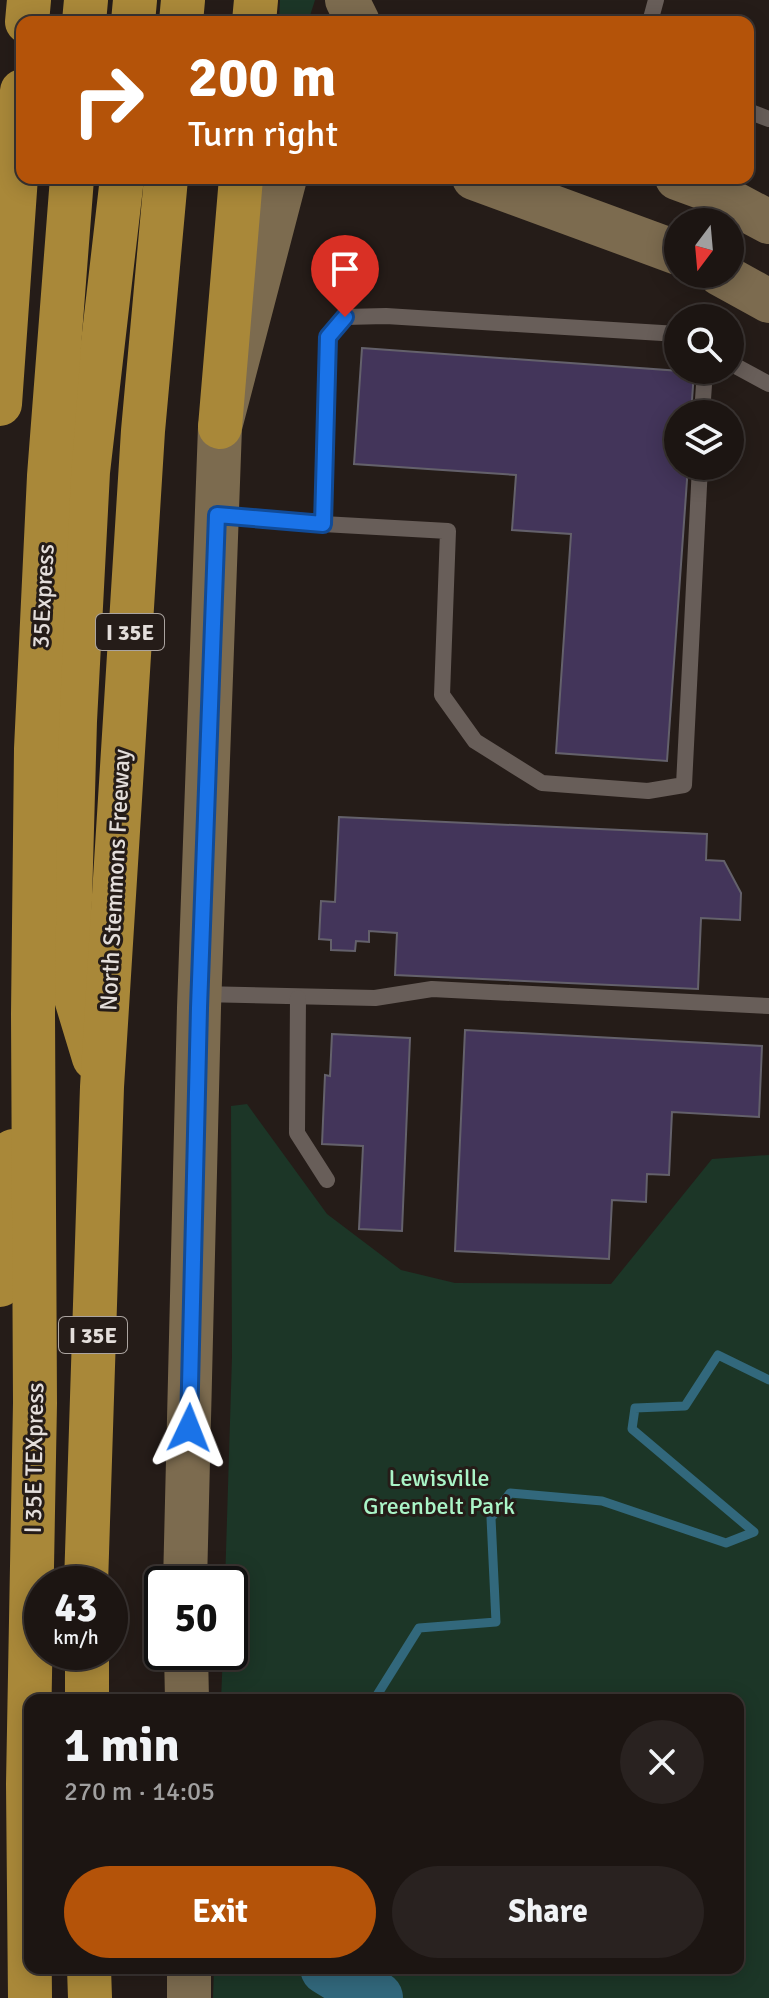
<!DOCTYPE html>
<meta charset="utf-8">
<style>
body{margin:0;font-family:Signika,sans-serif;background:#292220;color:#f1f3f6;height:100vh;display:flex;flex-direction:column;font-size:30px;white-space:nowrap}
*{box-sizing:border-box;margin:0}
p{font-size:26px;color:#a09f9f}
.icon{flex:none;width:44px;height:44px;fill:none;stroke:currentColor;stroke-width:2;stroke-linecap:round;stroke-linejoin:round}
.map{position:relative;flex:1;overflow:hidden}
.sheet{position:absolute;left:24px;top:1694px;width:720px;height:280px;display:flex;flex-direction:column;background:#1c1512;border-radius:16px;box-shadow:0 4px 20px #0003,0 0 0 2px #3a3432}
.sheet>*{flex:none}
.banner{position:absolute;left:16px;top:16px;width:738px;height:168px;border-radius:16px;box-shadow:0 4px 20px #0003,0 0 0 2px #3a3432;background:#b45309;color:#fff;overflow:hidden}
.needle{width:52px;rotate:196deg}
.controls{position:absolute;left:664px;top:208px;display:grid;gap:16px}
.controls a{display:grid;place-items:center;width:80px;height:80px;border-radius:50%;background:#1c1512;box-shadow:0 4px 20px #0003,0 0 0 2px #3a3432;font-size:40px}
.speed{position:absolute;left:24px;top:1566px;display:flex;gap:16px;font-size:40px;font-weight:700;text-align:center}
.speed>*{display:grid;place-content:center;width:104px;height:104px;border-radius:50%;background:#1c1512;box-shadow:0 4px 20px #0003,0 0 0 2px #3a3432;line-height:1}
.speed small{font-size:20px;font-weight:400}
.speed .limit{border:4px solid #111;border-radius:12px;background:#fff;color:#111}
.pin{position:absolute;display:grid;place-items:center;width:68px;height:68px;color:#fff;margin:-82px -34px;border-radius:50% 50% 50% 0;rotate:-45deg;box-shadow:0 0 8px #0007}
.pin .icon{rotate:45deg}
.me{position:absolute;width:88px;margin:-44px;rotate:2deg;stroke-linejoin:round;filter:drop-shadow(0 0 6px #0008)}
.turn{display:flex;align-items:center;gap:28px;height:168px;padding:0 40px;font-size:36px}
.turn .icon{width:104px;height:104px;stroke-width:2.5}
.turn b{display:block;font-size:56px;line-height:68px}
.round{display:grid;place-items:center;flex:none;width:84px;height:84px;border-radius:42px;background:#292220}
.overview{display:flex;align-items:center;justify-content:space-between;height:136px;padding:0 40px}
h1{font-size:48px;font-weight:800;line-height:60px}
.button{display:flex;gap:16px;margin-top:auto;padding:16px 40px}
.button a{flex:1;height:92px;border-radius:48px;background:#b45309;color:#fff;font-size:32px;font-weight:800;line-height:92px;text-align:center}
.button a+a{background:#292220;color:#f1f3f6}
.map>svg:first-child{display:block}
.green{fill:#1c3627}
.lines{fill:none;stroke-linecap:round;stroke-linejoin:round}
.stream{stroke:#32687c;stroke-width:9}
.river{stroke:#32687c;stroke-width:54}
.building{fill:#43355a;stroke:#64616b;stroke-width:2}
.lane{stroke:#685e59;stroke-width:16}
.secondary{stroke:#7c6b4f;stroke-width:44}
.highway{stroke:#a98839;stroke-width:44}
.route-casing{stroke:#114b97;stroke-width:20}
.route{stroke:#1a73e8;stroke-width:14}
.labels{text-anchor:middle;dominant-baseline:central;stroke-width:6;stroke-linejoin:round;paint-order:stroke}
.shield{fill:#251c18;stroke:#aba4a0;stroke-width:2}
.shield-label{font-size:22px;font-weight:bold;fill:#e4dedb}
.street-label{font-size:24px;fill:#e4dedb;stroke:#251c18}
.park-label{font-size:24px;fill:#aaf4c7;stroke:#251c18}
</style>
<div class="map">
<svg width="769" height="1998" viewBox="0 0 769 1998">
<rect width="100%" height="100%" fill="#251c18"/>
<!-- green -->
<g class="green">
<polygon points="280,0 315,0 308,22 279,22"/>
<polygon points="247,1104 327,1214 401,1270 455,1283 611,1284 712,1159 769,1155 769,1998 213,1998 214,1968 738,1968 738,1700 221,1700 223,1652 230,1652 230,1584 225,1584 232,1357 231,1106"/>
</g>
<g class="lines">
<!-- stream -->
<polyline class="stream" points="374,1700 419,1628 496,1622 491,1518 510,1493 602,1501 726,1543 754,1532 632,1429 635,1408 685,1406 718,1355 769,1380"/>
<!-- river -->
<polyline class="river" points="327,1968 376,1998"/>
</g>
<!-- building -->
<g class="building">
<polygon points="362,348 694,372 691,414 678,414 678,466 688,466 667,761 556,753 571,534 512,530 516,475 354,464"/>
<polygon points="339,817 707,834 706,860 724,861 741,893 740,920 701,918 698,989 395,975 397,933 369,931 369,942 356,941 355,951 331,950 331,940 319,939 321,901 335,902"/>
<polygon points="465,1030 762,1046 759,1117 672,1112 669,1175 647,1174 646,1202 612,1200 609,1259 455,1251"/>
<polygon points="332,1034 410,1038 402,1231 359,1229 363,1146 322,1144 325,1075 330,1076"/>
</g>
<g class="lines">
<!-- lane -->
<g class="lane">
<polyline points="650,22 656,0"/>
<polyline points="748,111 769,119"/>
<polyline points="730,363 769,384"/>
<polyline points="702,414 705,370"/>
<polyline points="220,515 323,524 328,337 345,317 386,316 678,334"/>
<polyline points="323,524 448,531 442,695 475,741 542,783 648,791 684,785 700,466"/>
<polyline points="200,994 375,998 432,989 769,1006"/>
<polyline points="298,998 297,1133 327,1180"/>
</g>
<!-- secondary -->
<g class="secondary">
<polyline points="347,0 358,22"/>
<polyline points="474,178 678,253"/>
<polyline points="677,178 707,189 769,222"/>
<polyline points="720,274 769,301"/>
<polyline points="185,1584 199,1008 220,427 285,178"/>
<polyline points="186,1652 187,1700"/>
<polyline points="189,1968 189,1998"/>
</g>
<!-- highway -->
<g class="highway">
<polyline points="27,22 29,0"/>
<polyline points="84,22 86,0"/>
<polyline points="133,22 135,0"/>
<polyline points="181,22 183,0"/>
<polyline points="254,22 256,0"/>
<polyline points="0,404 22,91"/>
<polyline points="220,427 241,178"/>
<polyline points="94,1058 68,972 75,721 88,472 122,178"/>
<polyline points="0,1285 2,1223 13,1151"/>
<polyline points="86,1584 102,1087 143,431 166,178"/>
<polyline points="87,1652 87,1700"/>
<polyline points="89,1968 90,1998"/>
<polyline points="30,1998 28,1784 35,1403 33,1014 36,749 49,476 72,178"/>
</g>
</g>
<g class="lines">
<!-- route casing -->
<g class="route-casing">
<polyline id="route" points="189,1428 199,1008 217,515 323,524 328,337 345,317"/>
</g>
<!-- route -->
<use href="#route" class="route"/>
</g>
<g class="labels">
<!-- shield labels -->
<g class="shield">
<rect x="96" y="614" width="68" height="36" rx="6"/>
<rect x="59" y="1317" width="68" height="36" rx="6"/>
</g>
<g class="shield-label">
<text x="130" y="632">I 35E</text>
<text x="93" y="1335">I 35E</text>
</g>
<!-- street labels -->
<g class="street-label">
<text transform="translate(43 596) rotate(-87)">35Express</text>
<text transform="translate(115 880) rotate(-87)">North Stemmons Freeway</text>
<text transform="translate(34 1458) rotate(-89)">I 35E TEXpress</text>
</g>
<!-- park labels -->
<g class="park-label">
<text x="439" y="1478">Lewisville<tspan x="439" dy="28">Greenbelt Park</tspan></text>
</g>
</g>
</svg>
<div class="controls">
<a><svg class="needle" viewBox="-14 -14 28 28"><path d="M0-13l5 13h-10z" fill="#e53935"/><path d="M0 13l5-13h-10z" fill="#a09f9f"/></svg></a>
<a><svg class="icon" aria-label="search" viewBox="0 0 24 24"><circle cx="10" cy="10" r="6"/><path d="M15 15l6 6"/></svg></a>
<a><svg class="icon" aria-label="layers" viewBox="0 0 24 24"><path d="M12 4l9 5-9 5-9-5zM3 14l9 5 9-5"/></svg></a>
</div>
<div class="speed"><div>43<small>km/h</small></div><div class="limit">50</div></div>
<div class="pin" style="left:345px;top:317px;background:#d93025"><svg class="icon" aria-label="arrive" viewBox="0 0 24 24"><path d="M6 21V4h12l-3 4 3 4H6"/></svg></div>
<svg class="me" style="left:189px;top:1428px" viewBox="-20 -20 40 40"><path d="M0-17L14 15 0 8-14 15z" fill="#1a73e8" stroke="#fff" stroke-width="4"/></svg>
<div class="banner">
<div class="turn"><svg class="icon" aria-label="right" viewBox="0 0 24 24"><path d="M7 20v-9h11M14 6l5 5-5 5"/></svg><div><b>200 m</b>Turn right</div></div>
</div>
<section class="sheet">
<div class="overview"><div><h1>1 min</h1><p>270 m · 14:05</p></div><a class="round"><svg class="icon" aria-label="close" viewBox="0 0 24 24"><path d="M6 6l12 12M18 6L6 18"/></svg></a></div>
<div class="button"><a>Exit</a><a>Share</a></div>
</section>
</div>
